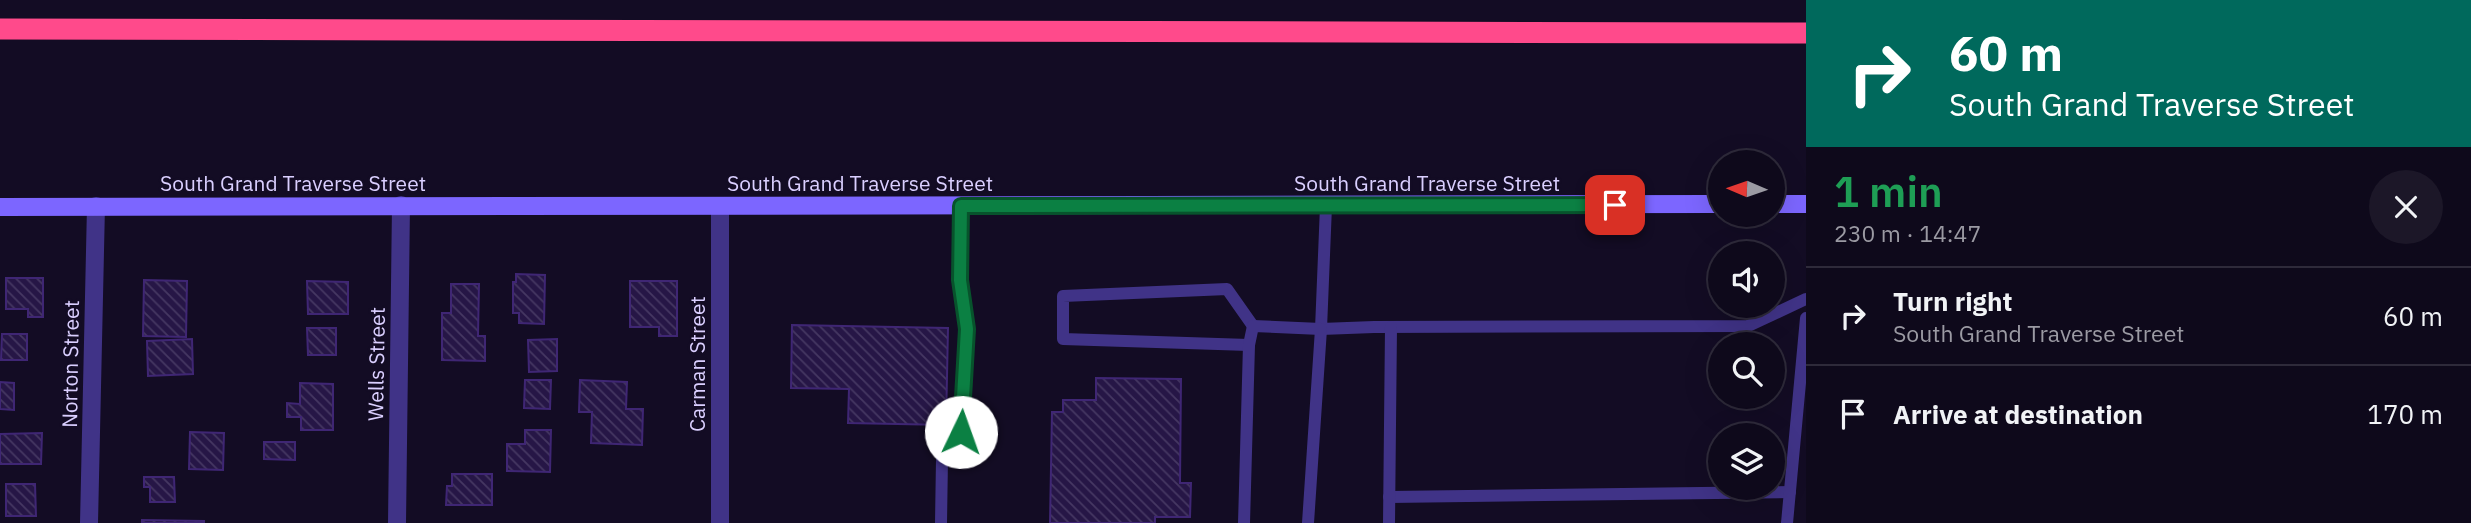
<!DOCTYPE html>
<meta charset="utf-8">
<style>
body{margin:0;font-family:"IBM Plex Sans",sans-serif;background:#1c1728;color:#f1f3f6;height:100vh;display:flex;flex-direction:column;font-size:26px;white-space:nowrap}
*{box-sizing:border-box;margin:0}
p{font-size:23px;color:#9b9aa3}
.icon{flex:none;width:38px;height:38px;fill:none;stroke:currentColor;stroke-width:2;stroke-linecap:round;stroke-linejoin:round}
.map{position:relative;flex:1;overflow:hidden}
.side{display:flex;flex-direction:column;background:#0e091b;width:665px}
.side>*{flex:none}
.hud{background:#00695c;color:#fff;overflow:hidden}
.needle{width:46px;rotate:272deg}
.controls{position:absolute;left:1708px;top:150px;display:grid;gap:14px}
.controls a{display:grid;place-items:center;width:77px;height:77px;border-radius:50%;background:#0e091b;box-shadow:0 7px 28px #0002,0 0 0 2px #2e2a3a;font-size:35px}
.pin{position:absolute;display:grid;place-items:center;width:60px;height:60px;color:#fff;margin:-30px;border-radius:14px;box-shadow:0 4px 10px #0006}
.me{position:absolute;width:77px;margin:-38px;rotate:3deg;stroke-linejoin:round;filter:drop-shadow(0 0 5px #0008)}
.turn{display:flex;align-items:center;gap:24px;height:147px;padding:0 28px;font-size:32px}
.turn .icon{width:91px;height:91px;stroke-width:2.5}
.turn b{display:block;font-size:49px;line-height:60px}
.round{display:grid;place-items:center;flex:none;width:74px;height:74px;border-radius:37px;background:#1c1728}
.head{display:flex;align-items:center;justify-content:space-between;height:119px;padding:0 28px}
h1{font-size:42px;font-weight:600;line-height:52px;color:#1e9e55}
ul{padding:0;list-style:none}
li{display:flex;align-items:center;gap:21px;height:98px;padding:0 28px;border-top:2px solid #2e2a3a}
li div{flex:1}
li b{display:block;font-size:26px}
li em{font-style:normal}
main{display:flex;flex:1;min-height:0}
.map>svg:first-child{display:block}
.building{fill:url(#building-back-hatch);stroke:#3f2674;stroke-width:2}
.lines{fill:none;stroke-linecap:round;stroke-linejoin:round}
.lane{stroke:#403387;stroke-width:12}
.street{stroke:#403387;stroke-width:18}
.secondary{stroke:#7c66ff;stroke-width:18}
.highway{stroke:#ff4a8b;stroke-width:21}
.route-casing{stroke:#07532c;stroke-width:18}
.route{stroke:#0b8043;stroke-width:12}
.labels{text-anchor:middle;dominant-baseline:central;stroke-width:5;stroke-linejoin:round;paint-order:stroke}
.street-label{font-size:21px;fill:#dacfff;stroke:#130c24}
</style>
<main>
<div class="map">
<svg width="1806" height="523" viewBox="0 0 1806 523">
<defs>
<pattern id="building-back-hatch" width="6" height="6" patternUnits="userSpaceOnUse" patternTransform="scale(1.75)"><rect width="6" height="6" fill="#261646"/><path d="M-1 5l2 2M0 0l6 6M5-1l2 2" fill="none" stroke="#453762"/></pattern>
</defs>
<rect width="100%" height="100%" fill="#130c24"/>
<!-- building -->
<g class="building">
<polygon points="516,274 545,275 544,324 519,323 519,313 513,313 513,282 516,282"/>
<polygon points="6,278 43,278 43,317 28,317 28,309 6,309"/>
<polygon points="144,280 187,281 186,337 143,336"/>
<polygon points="307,281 348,282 348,314 308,314"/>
<polygon points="630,281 677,281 677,336 659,336 659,327 630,327"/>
<polygon points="451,284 479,284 478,336 485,336 485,361 442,360 442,313 451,313"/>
<polygon points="792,325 948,328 946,425 848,423 849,389 791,388"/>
<polygon points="307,328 336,328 336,355 308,355"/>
<polygon points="2,334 27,334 27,360 1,360"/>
<polygon points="192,339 193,374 148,376 147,341"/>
<polygon points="557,339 557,371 529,372 528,340"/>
<polygon points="1096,378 1181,379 1180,483 1191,483 1190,517 1155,517 1155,523 1050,523 1052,412 1063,412 1063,400 1096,400"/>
<polygon points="525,380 551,380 550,409 524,408"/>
<polygon points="580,380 627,382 626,409 643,409 642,445 591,443 592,412 579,412"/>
<polygon points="0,382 14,383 14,410 0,409"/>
<polygon points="300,383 333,384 333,430 301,430 301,417 287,417 287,403 300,404"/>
<polygon points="525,430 551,430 550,472 507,471 507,444 525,444"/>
<polygon points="190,432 224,433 223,470 189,469"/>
<polygon points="42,433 41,464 0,464 0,434"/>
<polygon points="264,442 295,442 295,460 264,459"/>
<polygon points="452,474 492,474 492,505 446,505 447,486 452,486"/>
<polygon points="144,477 174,477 175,502 150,502 150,487 144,487"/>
<polygon points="6,484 35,484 36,516 6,516"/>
<polygon points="142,520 204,521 204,523 142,523"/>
</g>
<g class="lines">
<!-- lane -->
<g class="lane">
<polyline points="1326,206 1321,329 1374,327 1748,326 1806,299"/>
<polyline points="1249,345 1063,339 1063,296 1227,289 1253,326"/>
<polyline points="1389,497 1790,492"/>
<polyline points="941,523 942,459 955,445 961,432 967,329 960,280 961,206"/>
<polyline points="1244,523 1249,345 1253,326 1321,329 1308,523"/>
<polyline points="1389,523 1391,327"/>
<polyline points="1787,523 1806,318"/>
</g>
<!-- street -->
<g class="street">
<polyline points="89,523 96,206"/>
<polyline points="397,523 401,205"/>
<polyline points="720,523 720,206"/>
</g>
<!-- secondary -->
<g class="secondary">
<polyline points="1773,204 1806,204"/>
<polyline points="0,207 1720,204"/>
</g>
<!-- highway -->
<polyline class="highway" points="0,29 1806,33"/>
</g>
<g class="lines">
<!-- route casing -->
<g class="route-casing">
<polyline id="route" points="961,432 967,329 960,280 961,206 1615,205"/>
</g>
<!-- route -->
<use href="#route" class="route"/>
</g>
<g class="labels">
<!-- street labels -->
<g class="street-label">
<text x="293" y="183">South Grand Traverse Street</text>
<text x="860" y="183">South Grand Traverse Street</text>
<text x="1427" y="183">South Grand Traverse Street</text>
<text transform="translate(70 364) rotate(-89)">Norton Street</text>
<text transform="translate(376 364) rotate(-89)">Wells Street</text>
<text transform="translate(697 364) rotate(-90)">Carman Street</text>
</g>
</g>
</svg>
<div class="controls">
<a><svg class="needle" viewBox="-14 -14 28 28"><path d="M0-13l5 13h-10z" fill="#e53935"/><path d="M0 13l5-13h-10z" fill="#9b9aa3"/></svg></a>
<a><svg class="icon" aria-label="sound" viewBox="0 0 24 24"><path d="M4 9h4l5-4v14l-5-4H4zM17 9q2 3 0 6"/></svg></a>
<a><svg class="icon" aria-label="search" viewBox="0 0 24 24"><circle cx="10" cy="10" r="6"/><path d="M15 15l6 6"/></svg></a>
<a><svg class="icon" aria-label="layers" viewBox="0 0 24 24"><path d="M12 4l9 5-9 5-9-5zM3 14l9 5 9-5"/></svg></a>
</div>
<div class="pin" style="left:1615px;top:205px;background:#d93025"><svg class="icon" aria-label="arrive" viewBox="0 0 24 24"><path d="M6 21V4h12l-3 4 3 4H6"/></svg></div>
<svg class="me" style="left:961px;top:432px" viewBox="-20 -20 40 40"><circle r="19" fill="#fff"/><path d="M0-13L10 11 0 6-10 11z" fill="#0b8043"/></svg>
</div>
<section class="side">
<div class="hud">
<div class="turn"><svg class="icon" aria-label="right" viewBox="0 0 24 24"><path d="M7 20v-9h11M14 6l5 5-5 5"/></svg><div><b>60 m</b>South Grand Traverse Street</div></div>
</div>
<div class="head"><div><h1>1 min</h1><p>230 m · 14:47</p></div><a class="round"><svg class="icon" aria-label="close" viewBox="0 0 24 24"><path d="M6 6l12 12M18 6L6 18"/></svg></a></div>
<ul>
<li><svg class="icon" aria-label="right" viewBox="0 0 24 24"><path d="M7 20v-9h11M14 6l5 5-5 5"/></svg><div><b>Turn right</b><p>South Grand Traverse Street</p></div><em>60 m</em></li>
<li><svg class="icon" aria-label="arrive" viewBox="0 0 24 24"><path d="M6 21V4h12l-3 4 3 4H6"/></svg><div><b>Arrive at destination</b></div><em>170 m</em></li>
</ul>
</section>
</main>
